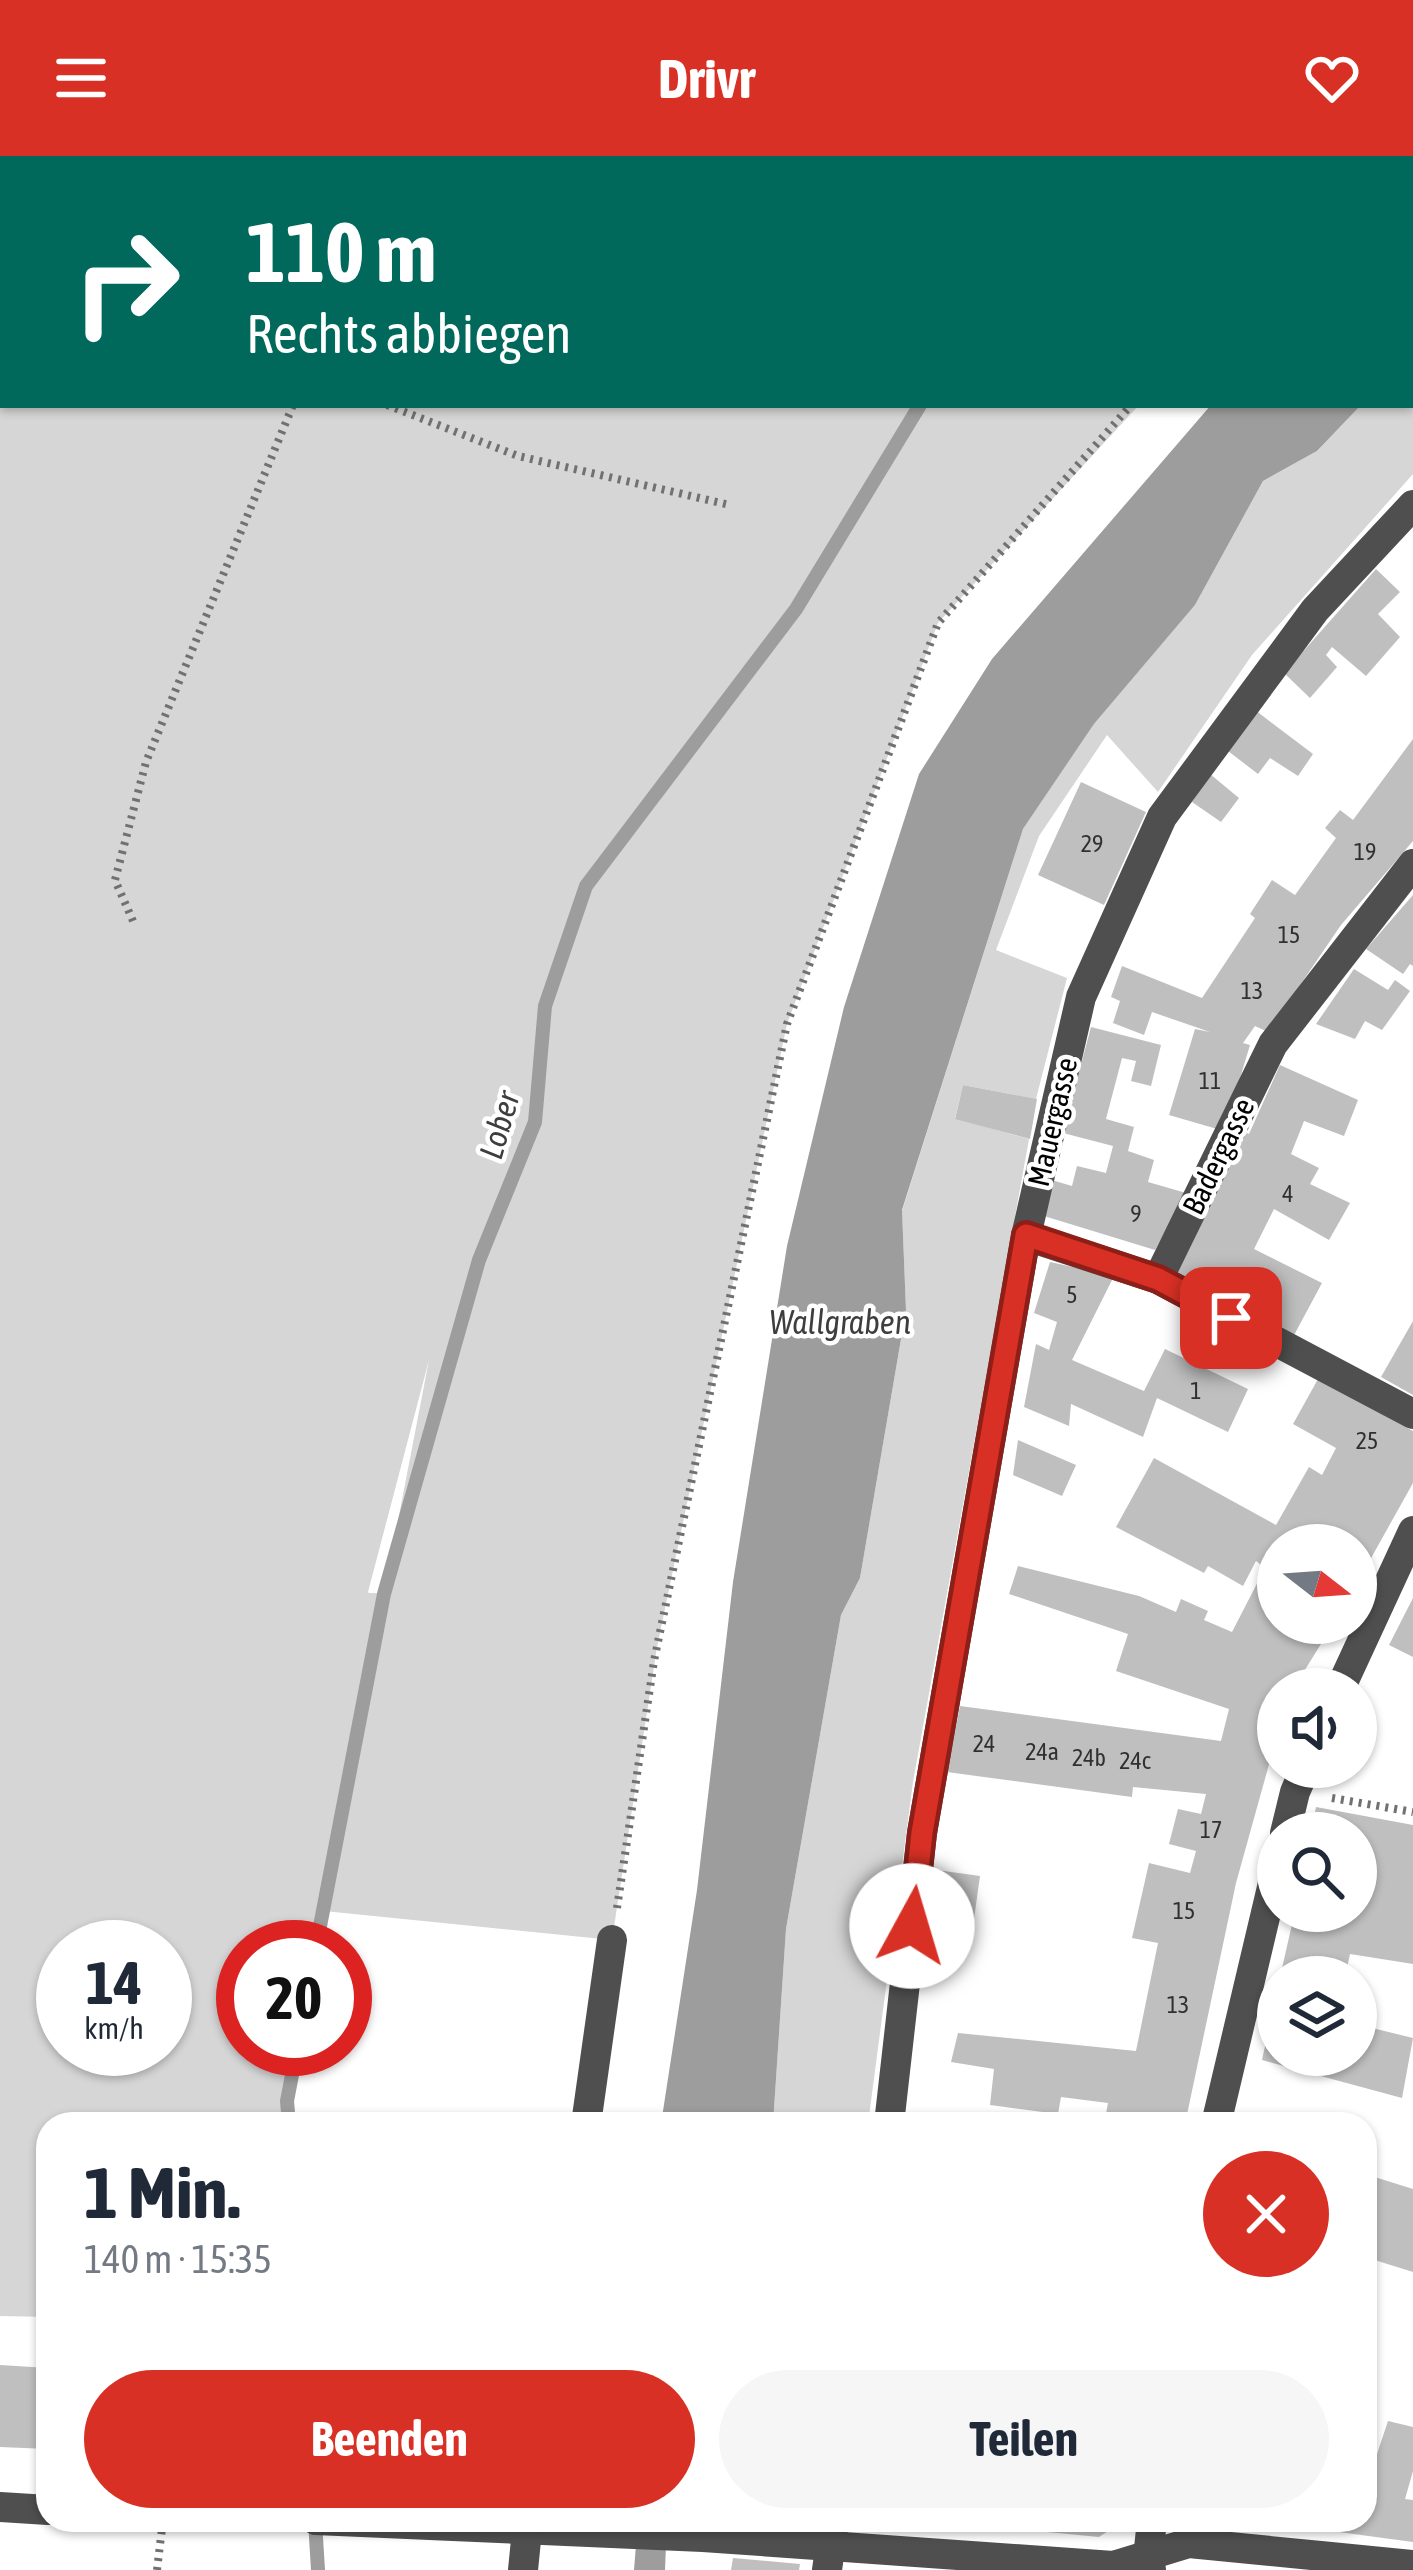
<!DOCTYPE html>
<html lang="de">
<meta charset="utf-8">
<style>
body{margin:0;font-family:"Asap Condensed",sans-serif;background:#f6f6f7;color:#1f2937;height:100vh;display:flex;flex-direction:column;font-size:45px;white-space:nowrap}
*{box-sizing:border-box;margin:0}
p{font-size:39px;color:#747a83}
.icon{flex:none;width:66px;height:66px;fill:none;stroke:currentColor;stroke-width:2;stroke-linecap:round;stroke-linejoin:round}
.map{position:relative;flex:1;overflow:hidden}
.panel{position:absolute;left:36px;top:1956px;width:1341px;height:420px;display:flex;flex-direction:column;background:#fff;border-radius:36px;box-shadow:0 3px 9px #0004}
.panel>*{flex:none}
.guide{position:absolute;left:0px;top:0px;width:1413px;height:252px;box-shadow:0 3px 9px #0004;background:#00695c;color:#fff;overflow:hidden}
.needle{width:78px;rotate:107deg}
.fabs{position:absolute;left:1257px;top:1368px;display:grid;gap:24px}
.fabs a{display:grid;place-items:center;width:120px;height:120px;border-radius:50%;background:#fff;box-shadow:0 3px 9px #0004;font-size:60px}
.speed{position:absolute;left:36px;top:1764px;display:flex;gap:24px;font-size:60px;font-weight:700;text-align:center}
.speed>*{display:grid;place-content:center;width:156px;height:156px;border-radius:50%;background:#fff;box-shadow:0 3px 9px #0004;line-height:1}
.speed small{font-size:30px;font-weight:400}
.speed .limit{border:18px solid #d22;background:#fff;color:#111}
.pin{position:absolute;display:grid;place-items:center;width:102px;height:102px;color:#fff;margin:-51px;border-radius:24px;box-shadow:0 6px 18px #0006}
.me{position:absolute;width:132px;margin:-66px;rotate:6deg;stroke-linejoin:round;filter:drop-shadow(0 0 9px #0008)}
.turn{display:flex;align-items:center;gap:42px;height:252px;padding:0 48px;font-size:54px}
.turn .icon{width:156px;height:156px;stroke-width:2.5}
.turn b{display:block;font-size:84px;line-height:102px}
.round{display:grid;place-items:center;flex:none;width:126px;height:126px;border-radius:63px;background:#f6f6f7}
.head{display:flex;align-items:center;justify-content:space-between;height:204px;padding:0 48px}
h1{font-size:72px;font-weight:700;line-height:90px}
.cta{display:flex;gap:24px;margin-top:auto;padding:24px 48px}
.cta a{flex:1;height:138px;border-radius:72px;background:#d93025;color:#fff;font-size:48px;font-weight:700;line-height:138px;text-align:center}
.cta a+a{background:#f6f6f7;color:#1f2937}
header{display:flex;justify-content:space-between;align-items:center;height:156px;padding:0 48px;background:#d93025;color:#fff;font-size:54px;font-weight:700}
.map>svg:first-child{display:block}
.green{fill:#d6d6d6;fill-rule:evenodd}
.water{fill:#9d9d9d}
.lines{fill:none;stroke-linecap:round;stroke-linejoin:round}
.stream{stroke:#9d9d9d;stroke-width:14}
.building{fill:#bfbfbf}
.path{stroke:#717171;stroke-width:8;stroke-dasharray:3 6;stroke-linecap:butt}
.minor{stroke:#4f4f4f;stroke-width:30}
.route-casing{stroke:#8d1f18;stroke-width:30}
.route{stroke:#d93025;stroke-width:21}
.labels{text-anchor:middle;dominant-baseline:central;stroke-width:9;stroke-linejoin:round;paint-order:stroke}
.number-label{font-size:24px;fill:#303030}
.street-label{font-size:30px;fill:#000;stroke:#fff}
.water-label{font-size:33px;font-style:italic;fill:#3e3e3e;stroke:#fff}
</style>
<header><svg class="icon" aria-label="menu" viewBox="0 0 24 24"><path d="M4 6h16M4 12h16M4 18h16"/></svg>Drivr<svg class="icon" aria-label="heart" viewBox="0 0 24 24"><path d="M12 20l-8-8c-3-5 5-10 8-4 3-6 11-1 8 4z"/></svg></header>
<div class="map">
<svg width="1413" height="2414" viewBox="0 0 1413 2414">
<rect width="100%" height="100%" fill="#fff"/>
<!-- green -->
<g class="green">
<path d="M 0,0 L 1368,0 L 3,3 L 3,249 L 1139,249 L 938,467 L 787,868 L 657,1491 L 612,1784 L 324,1755 L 316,1791 L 243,1791 L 243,1893 L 297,1893 L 287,1945 L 289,1968 L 48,1968 L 48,2161 L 0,2160 ZM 429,1204 L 384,1437 L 369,1437 L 368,1436 ZM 63,1791 L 165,1791 L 165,1893 L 63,1893 Z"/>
<polygon points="1413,194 1413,318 1252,499 1158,636 1107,579 1039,680 996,794 1067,822 1036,943 963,929 955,962 1029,983 913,1626 868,1968 773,1968 786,1773 841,1459 860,1422 906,1154 902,1055 1023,673 1094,568 1195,449 1263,325 1317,295 1361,249 1410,249"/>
</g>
<!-- water -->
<g class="water">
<polygon points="1211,249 1361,249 1317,295 1263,325 1195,449 1094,568 1023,673 902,1054 906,1154 860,1422 841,1459 786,1773 773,1968 661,1968 697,1734 733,1426 787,1090 844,851 919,618 992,503"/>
<polygon points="638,2364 667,2364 665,2414 634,2414"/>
</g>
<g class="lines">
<!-- stream -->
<g class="stream">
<polyline points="1124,3 1127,0"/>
<polyline points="316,1791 384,1438 479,1104 535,966 545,850 586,730 796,453 920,249"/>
<polyline points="289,1968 287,1945 297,1893"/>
<polyline points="315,2365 318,2414"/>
</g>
</g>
<!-- building -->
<g class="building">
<polygon points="1376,413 1400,436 1378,458 1400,481 1366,520 1332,491 1326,499 1337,511 1310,542 1284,517"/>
<polygon points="1255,554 1313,598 1298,620 1270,602 1258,618 1228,595"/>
<polygon points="1413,583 1413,685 1341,769 1268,876 1255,870 1243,887 1250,889 1224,975 1169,959 1195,873 1210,876 1152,856 1144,879 1113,867 1120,845 1111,841 1122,810 1202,842 1255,762 1250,758 1272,724 1295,739 1336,682 1325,672 1340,654 1353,664"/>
<polygon points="1210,618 1239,642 1221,666 1192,646"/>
<polygon points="1081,626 1146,656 1104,749 1038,719"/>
<polygon points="1413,739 1413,810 1410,808 1403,818 1366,793"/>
<polygon points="1354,813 1388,834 1395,824 1410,835 1382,874 1365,865 1355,883 1316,868"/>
<polygon points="1091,871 1161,889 1151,930 1131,925 1136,905 1122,902 1106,963 1134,971 1128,995 1154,1004 1148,1026 1186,1037 1155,1094 1044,1060 1048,1023 1072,1030 1077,1010 1106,1017 1113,990 1063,977"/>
<polygon points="1280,909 1358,944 1344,980 1304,965 1291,998 1319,1012 1310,1028 1350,1047 1329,1084 1274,1053 1254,1093 1322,1127 1293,1181 1173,1120 1245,976 1249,978"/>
<polygon points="963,929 1037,943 1030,983 955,963"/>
<polygon points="1050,1106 1114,1120 1072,1204 1144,1235 1165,1193 1248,1233 1228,1276 1157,1242 1143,1281 1071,1248 1069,1270 1024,1251 1036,1188 1049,1194 1057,1166 1034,1157"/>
<polygon points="1413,1165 1413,1239 1381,1221"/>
<polygon points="1318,1223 1413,1275 1413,1327 1356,1429 1356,1389 1278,1389 1278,1467 1334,1467 1293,1533 1278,1533 1278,1576 1236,1727 1185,1968 1104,1968 1108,1947 1061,1941 1058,1958 990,1949 994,1913 951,1906 958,1877 1136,1895 1158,1787 1132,1782 1149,1707 1190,1717 1196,1695 1169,1688 1178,1653 1201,1658 1206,1638 1133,1631 1132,1641 947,1616 960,1550 1221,1585 1229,1553 1116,1515 1128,1478 1009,1438 1018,1410 1139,1440 1176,1456 1181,1443 1208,1455 1204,1464 1232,1476 1265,1412 1256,1405 1243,1430 1208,1410 1204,1417 1116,1371 1154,1302 1276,1369 1309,1311 1322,1319 1336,1292 1293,1268"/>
<polygon points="1018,1284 1076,1309 1062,1340 1013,1319"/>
<polygon points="1413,1442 1413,1501 1389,1489"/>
<polygon points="1316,1651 1413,1669 1413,1808 1350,1798 1345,1821 1280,1821 1295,1755 1356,1755 1356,1677 1311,1677"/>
<polygon points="937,1714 980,1720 974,1763 932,1757"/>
<polygon points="1276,1839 1278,1899 1356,1899 1356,1868 1413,1882 1402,1942 1262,1904"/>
<polygon points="1365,2018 1413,2033 1413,2116 1365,2101"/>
<polygon points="0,2209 48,2212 48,2293 0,2291"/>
<polygon points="1388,2265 1413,2271 1413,2315 1405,2343 1413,2344 1413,2386 1265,2366 1365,2364 1365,2334"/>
<polygon points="954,2364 1125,2364 1099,2381 954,2367"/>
<polygon points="733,2402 800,2408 799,2414 731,2414"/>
</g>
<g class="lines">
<!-- path -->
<g class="path">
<polyline points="415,3 416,0"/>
<polyline points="1348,3 1350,0"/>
<polyline points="0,133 3,133"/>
<polyline points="387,249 518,300 730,349"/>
<polyline points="133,765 115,724 146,606 293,249"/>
<polyline points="1332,1642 1413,1656"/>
<polyline points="617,1752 654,1505 787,868 938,467 1131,249"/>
<polyline points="157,2414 163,2364"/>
</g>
<!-- minor -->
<g class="minor">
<polyline points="1413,708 1273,888 1158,1123 1413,1258"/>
<polyline points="1026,1080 1158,1123"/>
<polyline points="1340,1533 1413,1375"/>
<polyline points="1285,1677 1295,1636 1306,1611"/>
<polyline points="586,1968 612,1784"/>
<polyline points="889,1968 922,1677 1026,1080 1081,841 1162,661 1315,454 1413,349"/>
<polyline points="1216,1968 1278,1706"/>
<polyline points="0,2351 48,2354"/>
<polyline points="316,2364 703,2381 1113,2410 1189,2387 1413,2409"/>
<polyline points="523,2414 528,2364"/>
<polyline points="827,2414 834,2364"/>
<polyline points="1151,2414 1148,2402 1152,2364"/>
</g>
</g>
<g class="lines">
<!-- route casing -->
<g class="route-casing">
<polyline id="route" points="912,1770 922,1677 1026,1079 1158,1123 1231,1162"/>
</g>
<!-- route -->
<use href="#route" class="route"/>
</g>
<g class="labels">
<!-- number labels -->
<g class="number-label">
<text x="1092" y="687">29</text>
<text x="1365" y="695">19</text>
<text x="1289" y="778">15</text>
<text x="1252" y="834">13</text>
<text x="1210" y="924">11</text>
<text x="1288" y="1037">4</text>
<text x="1136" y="1057">9</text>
<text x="1072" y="1138">5</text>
<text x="1196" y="1234">1</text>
<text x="1367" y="1284">25</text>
<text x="984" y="1587">24</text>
<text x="1042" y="1595">24a</text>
<text x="1089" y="1601">24b</text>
<text x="1135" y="1604">24c</text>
<text x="1211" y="1673">17</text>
<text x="1184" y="1754">15</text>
<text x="1178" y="1848">13</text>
</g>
<!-- street labels -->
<g class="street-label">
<text transform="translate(1052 966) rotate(-77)">Mauergasse</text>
<text transform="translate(1218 1000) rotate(-64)">Badergasse</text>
</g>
<!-- water labels -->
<g class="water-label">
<text transform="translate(499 969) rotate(-74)">Lober</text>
<text x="840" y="1166">Wallgraben</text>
</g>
</g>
</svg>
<div class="fabs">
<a><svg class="needle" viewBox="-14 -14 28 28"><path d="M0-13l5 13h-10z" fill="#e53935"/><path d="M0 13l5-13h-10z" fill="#747a83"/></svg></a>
<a><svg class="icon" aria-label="sound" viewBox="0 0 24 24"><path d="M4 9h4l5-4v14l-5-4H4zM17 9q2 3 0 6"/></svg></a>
<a><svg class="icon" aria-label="search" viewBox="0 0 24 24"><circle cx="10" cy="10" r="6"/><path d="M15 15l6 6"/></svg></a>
<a><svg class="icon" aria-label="layers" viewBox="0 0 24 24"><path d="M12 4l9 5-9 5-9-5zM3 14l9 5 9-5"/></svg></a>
</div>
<div class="speed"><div>14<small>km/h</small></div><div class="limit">20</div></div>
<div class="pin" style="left:1231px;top:1162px;background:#d93025"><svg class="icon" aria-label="arrive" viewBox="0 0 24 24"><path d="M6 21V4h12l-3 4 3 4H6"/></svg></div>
<svg class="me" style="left:912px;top:1770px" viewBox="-20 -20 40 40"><circle r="19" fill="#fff"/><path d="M0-13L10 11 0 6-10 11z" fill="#d93025"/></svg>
<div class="guide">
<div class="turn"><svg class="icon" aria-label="right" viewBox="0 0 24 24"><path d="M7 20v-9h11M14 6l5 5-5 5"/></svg><div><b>110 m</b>Rechts abbiegen</div></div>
</div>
<section class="panel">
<div class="head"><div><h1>1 Min.</h1><p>140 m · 15:35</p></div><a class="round" style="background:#d93025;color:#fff"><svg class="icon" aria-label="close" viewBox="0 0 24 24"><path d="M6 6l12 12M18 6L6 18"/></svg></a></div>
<div class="cta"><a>Beenden</a><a>Teilen</a></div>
</section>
</div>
